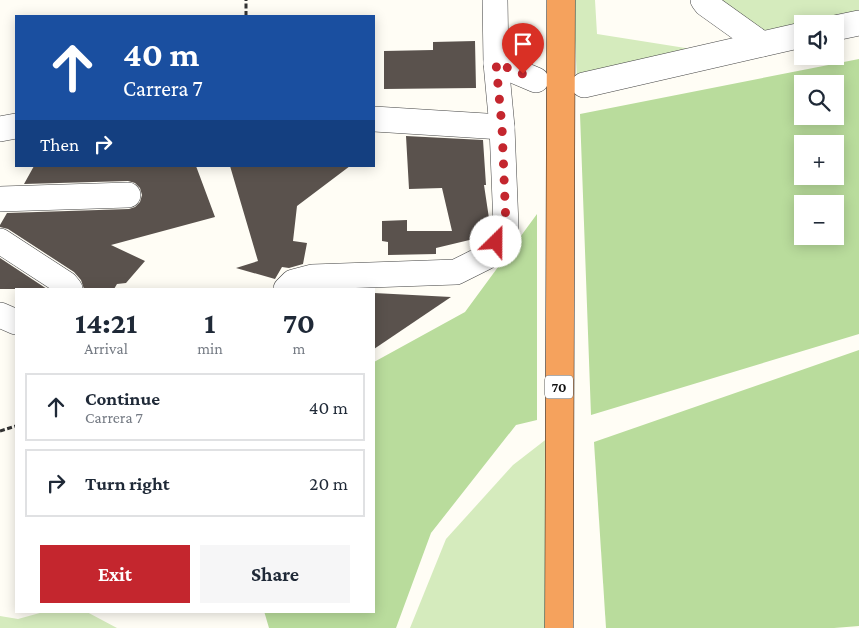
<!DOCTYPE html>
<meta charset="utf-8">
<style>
body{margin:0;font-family:"Crimson Pro",serif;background:#f6f6f7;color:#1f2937;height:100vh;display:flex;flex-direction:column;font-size:19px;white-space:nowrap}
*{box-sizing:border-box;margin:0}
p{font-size:16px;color:#747a83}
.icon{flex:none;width:28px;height:28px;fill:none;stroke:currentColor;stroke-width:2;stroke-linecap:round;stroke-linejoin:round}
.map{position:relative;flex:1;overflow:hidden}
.side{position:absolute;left:15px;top:288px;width:360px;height:325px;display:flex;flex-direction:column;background:#fff;border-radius:0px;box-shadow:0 2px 12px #0003}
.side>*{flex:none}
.hud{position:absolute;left:15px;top:15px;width:360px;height:152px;border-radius:0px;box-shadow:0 2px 12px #0003;background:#1a4fa0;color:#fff;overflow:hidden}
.buttons{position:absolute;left:794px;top:15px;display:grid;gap:10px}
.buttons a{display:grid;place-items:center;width:50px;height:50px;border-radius:0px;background:#fff;box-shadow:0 2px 12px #0003;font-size:25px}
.pin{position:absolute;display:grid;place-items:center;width:42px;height:42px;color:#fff;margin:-51px -21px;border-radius:50% 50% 50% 0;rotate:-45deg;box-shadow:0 0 5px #0007}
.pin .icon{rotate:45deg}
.me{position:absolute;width:55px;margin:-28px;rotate:23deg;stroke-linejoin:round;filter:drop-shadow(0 0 4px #0008)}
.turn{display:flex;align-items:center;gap:18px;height:105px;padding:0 25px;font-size:22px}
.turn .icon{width:65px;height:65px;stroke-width:2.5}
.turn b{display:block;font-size:35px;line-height:42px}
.then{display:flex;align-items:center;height:48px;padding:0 25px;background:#0003;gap:10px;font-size:19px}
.eta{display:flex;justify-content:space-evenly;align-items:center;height:85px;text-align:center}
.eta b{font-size:30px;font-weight:700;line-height:35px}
.primary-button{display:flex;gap:10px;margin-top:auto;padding:10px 25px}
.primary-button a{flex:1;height:58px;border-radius:0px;background:#c4262e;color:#fff;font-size:20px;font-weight:700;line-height:58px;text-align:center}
.primary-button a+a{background:#f6f6f7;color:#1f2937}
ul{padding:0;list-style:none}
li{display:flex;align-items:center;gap:15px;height:68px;margin:0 10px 8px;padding:0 15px;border:2px solid #e0e1e3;border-radius:0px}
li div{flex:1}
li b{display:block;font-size:19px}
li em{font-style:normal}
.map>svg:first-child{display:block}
.green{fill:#d5ebbd}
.forest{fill:#b9dc9c;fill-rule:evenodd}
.building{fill:#5a524d}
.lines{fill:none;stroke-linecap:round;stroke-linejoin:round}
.minor-casing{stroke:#444;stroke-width:26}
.highway-casing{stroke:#222;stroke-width:29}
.path{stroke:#333;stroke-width:3;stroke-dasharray:5 2.5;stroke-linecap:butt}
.minor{stroke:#fff;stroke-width:25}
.highway{stroke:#f5a25d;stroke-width:28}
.route{stroke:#c4262e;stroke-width:9;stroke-dasharray:0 16.2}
.labels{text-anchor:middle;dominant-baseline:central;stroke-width:5;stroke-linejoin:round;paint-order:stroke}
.shield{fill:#fff;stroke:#585858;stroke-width:1}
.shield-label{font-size:14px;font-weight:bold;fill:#111}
</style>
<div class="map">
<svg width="859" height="628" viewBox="0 0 859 628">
<rect width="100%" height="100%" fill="#fffdf5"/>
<!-- green -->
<g class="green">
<polygon points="573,0 595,0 597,34 698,50 577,80"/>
<polygon points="714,0 859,0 859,14 815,24 802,24 767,35"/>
<polygon points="553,434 551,628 410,628 446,539 513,465"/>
<polygon points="47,611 85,611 117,628 0,628 0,616 18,619"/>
</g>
<!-- forest -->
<g class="forest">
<path d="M 859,59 L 859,334 L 591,415 L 580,114 ZM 802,84 L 835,84 L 835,116 L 802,116 ZM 802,144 L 835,144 L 835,176 L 802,176 ZM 802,204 L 835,204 L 835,236 L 802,236 Z"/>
<polygon points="537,214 537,420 516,425 431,533 396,628 269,628 264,611 374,611 374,362 465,312"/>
<polygon points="859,350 859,626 834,628 606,628 594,442"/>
</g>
<!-- building -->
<g class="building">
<polygon points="475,41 476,88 384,89 384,51 433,50 433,42"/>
<polygon points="406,136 483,140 486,185 484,185 490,225 482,237 436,248 436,254 388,255 388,242 382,241 382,221 407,220 407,231 452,231 442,188 409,189"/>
<polygon points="34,166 196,166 215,217 111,245 145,261 126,283 117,284 114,289 84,289 81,280 74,272 8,229 0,227 0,225 7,213 129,209 135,207 140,202 142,195 140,188 135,183 128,181 24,184"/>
<polygon points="230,166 350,166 297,206 293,241 307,243 303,264 289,268 282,267 275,279 236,268 258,261"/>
<polygon points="0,258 47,289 0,289"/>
<polygon points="374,293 451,297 374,349"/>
</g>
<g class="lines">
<!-- minor casing -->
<g class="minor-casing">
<g id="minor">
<polyline points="703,0 706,4 762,44"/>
<polyline points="835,28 859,23"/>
<polyline points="496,63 536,80"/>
<polyline points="584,85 802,35"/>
<polyline points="374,119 502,127"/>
<polyline points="0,129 16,126"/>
<polyline points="0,199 128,195"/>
<polyline points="0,241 66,284 70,289"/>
<polyline points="286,289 293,282 312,277 456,272 486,257 506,226 502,127 496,63 495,0"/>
<polyline points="0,315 16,322"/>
</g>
</g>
<!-- highway casing -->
<g class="highway-casing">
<polyline id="highway" points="559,628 561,0"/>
</g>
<!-- path -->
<g class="path">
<polyline points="246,16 246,0"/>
<polyline points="0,431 16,426"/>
</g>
<!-- minor -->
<use href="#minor" class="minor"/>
<!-- highway -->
<use href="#highway" class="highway"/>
</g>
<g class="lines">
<!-- route -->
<polyline class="route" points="496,242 506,226 502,127 496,63 523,74"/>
</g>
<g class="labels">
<!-- shield labels -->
<rect class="shield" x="545" y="375.5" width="28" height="23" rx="4"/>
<g class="shield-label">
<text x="559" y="387">70</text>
</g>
</g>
</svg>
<div class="buttons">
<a><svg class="icon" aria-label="sound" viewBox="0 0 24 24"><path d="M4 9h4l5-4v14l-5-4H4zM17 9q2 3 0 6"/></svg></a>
<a><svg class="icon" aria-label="search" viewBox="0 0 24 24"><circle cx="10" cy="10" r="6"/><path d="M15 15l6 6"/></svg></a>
<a>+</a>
<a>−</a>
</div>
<div class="pin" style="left:523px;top:74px;background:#d93025"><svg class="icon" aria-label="arrive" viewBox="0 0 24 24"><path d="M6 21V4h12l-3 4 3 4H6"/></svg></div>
<svg class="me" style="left:496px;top:242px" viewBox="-20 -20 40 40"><circle r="19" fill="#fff"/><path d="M0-13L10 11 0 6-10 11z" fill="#c4262e"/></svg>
<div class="hud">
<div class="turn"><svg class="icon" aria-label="ahead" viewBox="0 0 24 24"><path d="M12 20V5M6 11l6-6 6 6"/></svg><div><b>40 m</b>Carrera 7</div></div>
<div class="then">Then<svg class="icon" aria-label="right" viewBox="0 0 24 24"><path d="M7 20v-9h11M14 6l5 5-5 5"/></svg></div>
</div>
<section class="side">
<div class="eta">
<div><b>14:21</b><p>Arrival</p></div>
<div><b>1</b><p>min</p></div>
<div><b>70</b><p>m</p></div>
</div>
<ul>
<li><svg class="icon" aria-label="ahead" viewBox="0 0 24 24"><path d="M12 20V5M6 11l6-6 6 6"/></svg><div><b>Continue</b><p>Carrera 7</p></div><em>40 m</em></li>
<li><svg class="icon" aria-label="right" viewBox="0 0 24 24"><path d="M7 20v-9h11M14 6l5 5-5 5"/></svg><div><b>Turn right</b></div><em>20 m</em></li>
</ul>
<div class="primary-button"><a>Exit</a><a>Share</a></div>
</section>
</div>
